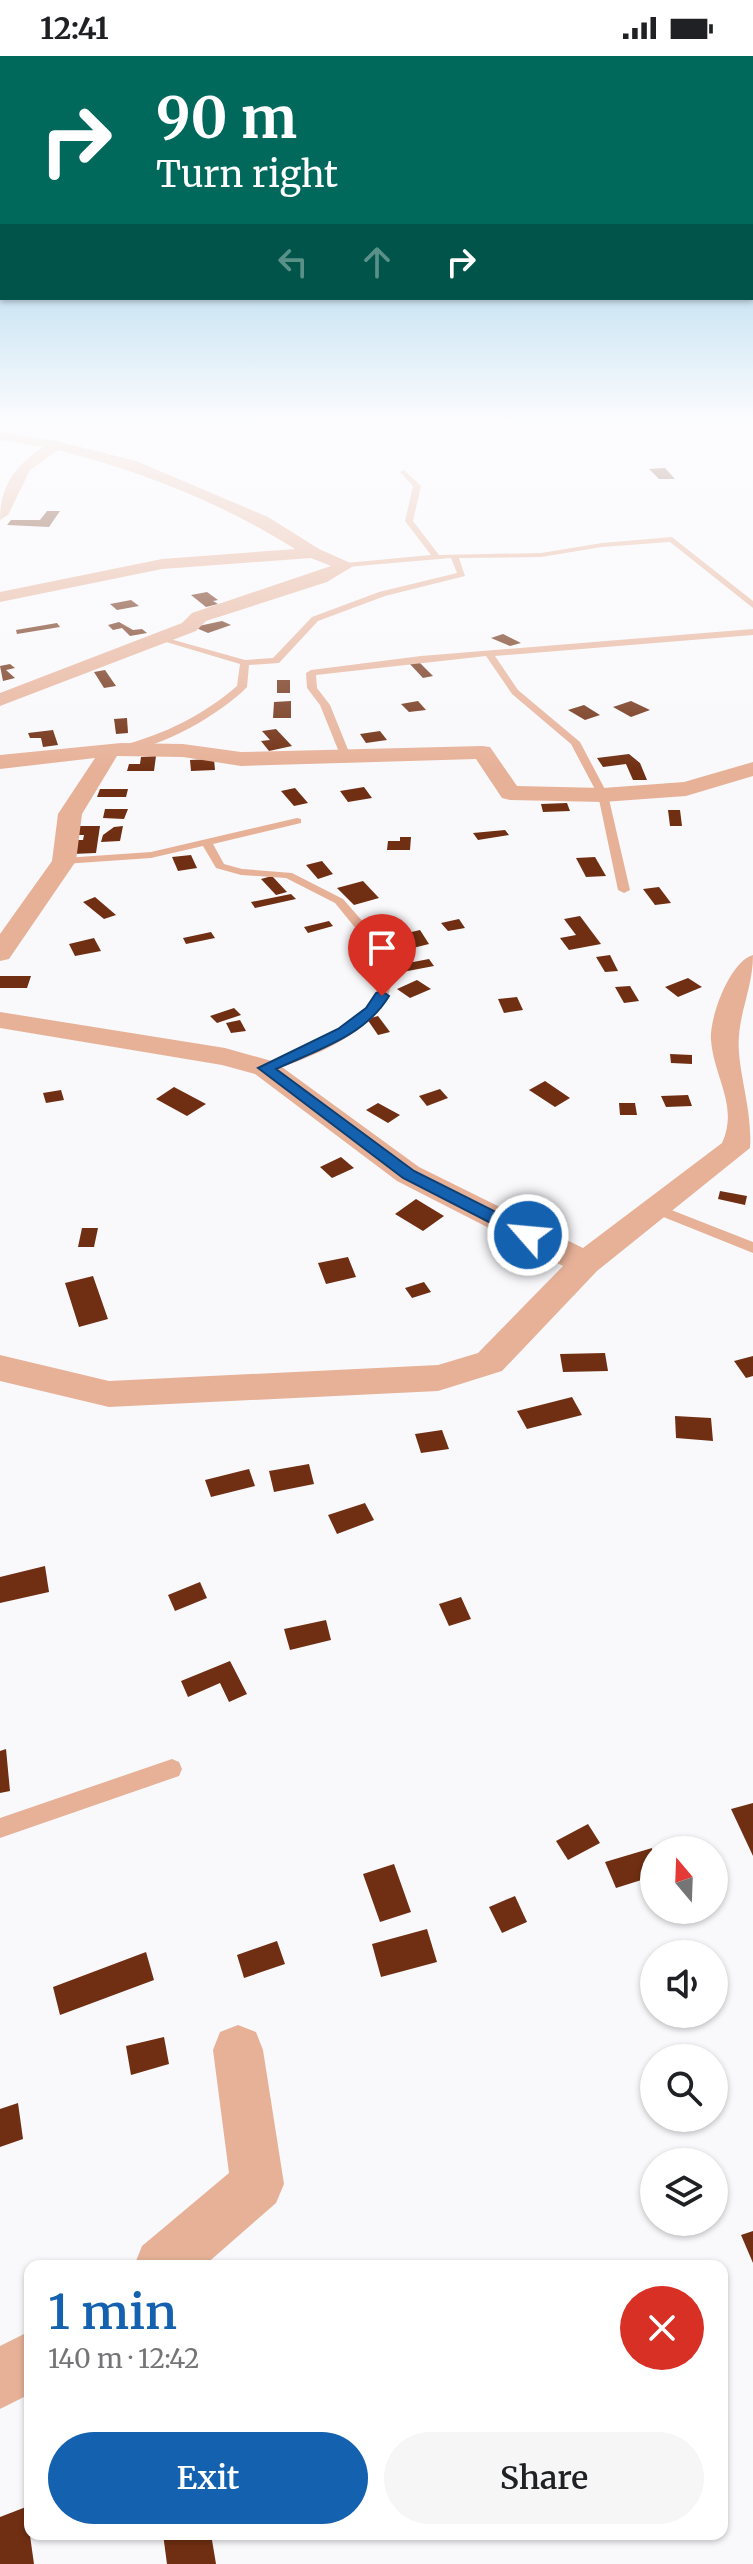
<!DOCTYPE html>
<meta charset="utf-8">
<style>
body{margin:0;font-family:Merriweather,serif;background:#f6f6f6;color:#202124;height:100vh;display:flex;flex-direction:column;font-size:30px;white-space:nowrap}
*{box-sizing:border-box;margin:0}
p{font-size:26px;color:#757577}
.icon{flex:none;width:44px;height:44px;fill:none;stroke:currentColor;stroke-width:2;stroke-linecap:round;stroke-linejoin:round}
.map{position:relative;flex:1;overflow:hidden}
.drawer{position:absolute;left:24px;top:2204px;width:704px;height:280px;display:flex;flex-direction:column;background:#fff;border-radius:16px;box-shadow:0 2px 6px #0004}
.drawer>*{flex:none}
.guide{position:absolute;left:0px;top:0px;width:754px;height:244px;box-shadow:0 2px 6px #0004;background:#00695c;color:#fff;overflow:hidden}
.needle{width:52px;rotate:341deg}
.controls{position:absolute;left:640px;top:1780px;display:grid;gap:16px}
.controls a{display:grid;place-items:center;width:88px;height:88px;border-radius:50%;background:#fff;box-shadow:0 2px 6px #0004;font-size:40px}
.pin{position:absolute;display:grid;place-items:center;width:68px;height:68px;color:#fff;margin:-82px -34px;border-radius:50% 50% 50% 0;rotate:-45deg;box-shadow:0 0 8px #0007}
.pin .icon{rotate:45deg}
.me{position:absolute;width:88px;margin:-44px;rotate:297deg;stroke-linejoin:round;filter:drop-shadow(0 0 6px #0008)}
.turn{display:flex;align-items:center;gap:28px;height:168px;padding:0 24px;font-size:36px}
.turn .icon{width:104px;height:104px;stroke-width:2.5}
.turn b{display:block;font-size:56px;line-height:68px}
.lanes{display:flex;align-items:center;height:76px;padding:0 24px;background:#0003;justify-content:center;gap:40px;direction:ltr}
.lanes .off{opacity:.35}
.round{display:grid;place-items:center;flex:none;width:84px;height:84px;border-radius:42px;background:#f6f6f6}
.summary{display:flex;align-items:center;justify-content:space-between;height:136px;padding:0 24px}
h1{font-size:48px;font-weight:600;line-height:60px;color:#1461b0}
.action{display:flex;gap:16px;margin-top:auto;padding:16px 24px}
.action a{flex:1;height:92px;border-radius:48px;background:#1461b0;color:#fff;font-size:32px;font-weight:600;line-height:92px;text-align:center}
.action a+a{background:#f6f6f6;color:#202124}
.status{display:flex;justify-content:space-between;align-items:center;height:56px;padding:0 40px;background:#fff;direction:ltr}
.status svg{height:22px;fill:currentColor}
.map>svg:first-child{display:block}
.building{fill:#702f12}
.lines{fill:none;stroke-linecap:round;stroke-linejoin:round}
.lane{fill:#e7b198;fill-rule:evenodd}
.street{fill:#e7b198;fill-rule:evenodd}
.route{fill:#1461b0;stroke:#0d3f72;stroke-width:2}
</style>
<div class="status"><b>12:41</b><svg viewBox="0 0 49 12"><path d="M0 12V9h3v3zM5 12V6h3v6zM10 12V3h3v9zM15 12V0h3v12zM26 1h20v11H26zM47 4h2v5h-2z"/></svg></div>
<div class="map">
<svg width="753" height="2508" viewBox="0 0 753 2508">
<rect width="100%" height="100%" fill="#f9f9fc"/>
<!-- building -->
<g class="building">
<polygon points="665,412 675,423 659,423 649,413"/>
<polygon points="47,455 60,455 49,471 7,469 11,464 40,464"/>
<polygon points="207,536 218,544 213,545 218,548 206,551 191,539"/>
<polygon points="131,544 139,550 117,554 110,548"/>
<polygon points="222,565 231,569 208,577 194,571"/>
<polygon points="119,566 133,574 142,573 147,577 130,580 122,572 113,574 108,569"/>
<polygon points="57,567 60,571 17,578 16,574"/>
<polygon points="503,578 521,587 510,590 491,582"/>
<polygon points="418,605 433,620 423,622 408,606"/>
<polygon points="10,608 15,612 6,614 15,622 3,625 0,610"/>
<polygon points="105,614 116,630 104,632 94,616"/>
<rect x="277" y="624" width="13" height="13"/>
<polygon points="291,645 291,662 273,662 274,646"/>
<polygon points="418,645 426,654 409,656 401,648"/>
<polygon points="631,645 650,654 631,661 613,651"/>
<polygon points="584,649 600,659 585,664 568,654"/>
<polygon points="127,662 128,677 116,678 114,663"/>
<polygon points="276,673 292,690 269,695 261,685 270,684 262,675"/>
<polygon points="53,674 58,689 43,691 41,682 30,682 28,677"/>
<polygon points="380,675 387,684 366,687 360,678"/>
<polygon points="629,698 640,707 647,724 633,724 626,708 603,711 597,702"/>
<polygon points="156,700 154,715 127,715 129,708 140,708 141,701"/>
<polygon points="214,703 215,714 191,715 190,704"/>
<polygon points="364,731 372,742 348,746 340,735"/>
<polygon points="295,732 308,747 294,750 281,735"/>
<polygon points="100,733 128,733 126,741 97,741"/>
<polygon points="567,747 570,755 543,756 541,748"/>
<polygon points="105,753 128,753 124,763 103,762"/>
<polygon points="668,754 680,754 682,770 670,770"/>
<polygon points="78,770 100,770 96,797 72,798 74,784 83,784 84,779 76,779"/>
<polygon points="123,770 120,785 101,786 103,779 114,771"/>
<polygon points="505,774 509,779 478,784 473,777"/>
<polygon points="400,781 411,781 410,794 387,794 388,785 400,785"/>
<polygon points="191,799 197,812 178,815 172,801"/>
<polygon points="595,801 606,820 586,821 576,802"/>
<polygon points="322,805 333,818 318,823 306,809"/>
<polygon points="272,820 287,836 276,839 261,823"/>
<polygon points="363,825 379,842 354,849 337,832"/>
<polygon points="659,831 671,847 655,849 643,833"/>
<polygon points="291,838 296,843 255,852 251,846"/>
<polygon points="95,841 116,859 104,863 83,846"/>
<polygon points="580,860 601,888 569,894 560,882 576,879 564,863"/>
<polygon points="459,863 465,872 448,875 441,867"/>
<polygon points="329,865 333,870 308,877 304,871"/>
<polygon points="420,874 429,888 409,893 399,879"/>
<polygon points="211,876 215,882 186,888 183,882"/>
<polygon points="94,882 101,895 75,900 69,888"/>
<polygon points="610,899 618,915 605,916 596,901"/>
<polygon points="429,903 434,910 392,918 387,911"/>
<polygon points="0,920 31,920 27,932 0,932"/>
<polygon points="688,922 702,931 678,941 665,931"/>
<polygon points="417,924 431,933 410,942 397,933"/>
<polygon points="630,930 639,945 624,947 615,931"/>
<polygon points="517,941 523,954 504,957 498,943"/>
<polygon points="234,952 241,959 217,967 210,960"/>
<polygon points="378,960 390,976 378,979 367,963"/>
<polygon points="240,964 246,975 231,977 226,967"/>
<polygon points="670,998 692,999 692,1008 671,1007"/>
<polygon points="545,1025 570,1042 555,1051 529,1034"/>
<polygon points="174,1031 206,1048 187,1060 156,1043"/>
<polygon points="440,1033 448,1042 427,1050 419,1040"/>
<polygon points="61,1034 64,1044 46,1047 43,1037"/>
<polygon points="688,1039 692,1050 666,1051 661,1040"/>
<polygon points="378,1047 400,1059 388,1067 366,1054"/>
<polygon points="619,1047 635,1047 637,1059 620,1059"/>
<polygon points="341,1101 354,1112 332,1122 320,1111"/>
<polygon points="720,1135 747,1140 745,1149 718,1143"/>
<polygon points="416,1143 444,1160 423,1175 395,1158"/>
<polygon points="82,1172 98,1172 94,1191 78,1191"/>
<polygon points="348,1201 356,1221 326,1228 318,1207"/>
<polygon points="93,1220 108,1263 79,1271 65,1227"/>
<polygon points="424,1226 431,1236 412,1242 405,1232"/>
<polygon points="605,1297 608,1315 563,1316 560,1298"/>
<polygon points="753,1300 753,1320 746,1322 734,1305"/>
<polygon points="572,1341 582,1359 527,1373 517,1355"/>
<polygon points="675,1360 711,1362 713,1385 676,1382"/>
<polygon points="442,1374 449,1393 421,1397 415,1378"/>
<polygon points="309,1408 314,1428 274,1436 269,1415"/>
<polygon points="249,1413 255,1430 211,1441 205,1424"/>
<polygon points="365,1447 374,1464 337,1478 328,1459"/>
<polygon points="45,1510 49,1536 0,1547 0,1521"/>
<polygon points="200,1526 207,1542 175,1555 168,1539"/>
<polygon points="461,1541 471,1563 449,1570 439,1548"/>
<polygon points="326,1564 331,1584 290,1594 284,1573"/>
<polygon points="230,1605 247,1638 229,1646 220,1627 188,1641 181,1625"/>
<polygon points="6,1693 10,1735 0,1737 0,1695"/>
<polygon points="753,1747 753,1800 731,1753"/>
<polygon points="588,1768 600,1787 568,1804 556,1785"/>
<polygon points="652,1792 654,1820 616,1832 605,1806"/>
<polygon points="394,1808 411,1856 380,1866 363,1818"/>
<polygon points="515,1840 527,1866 502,1877 489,1851"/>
<polygon points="427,1873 437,1906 381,1921 372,1888"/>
<polygon points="277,1885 285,1908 244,1922 237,1899"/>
<polygon points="146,1896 154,1924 60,1959 53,1931"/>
<polygon points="164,1981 169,2008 131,2019 126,1990"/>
<polygon points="18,2047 23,2083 0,2091 0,2053"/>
<polygon points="753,2175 753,2207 741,2179"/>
<polygon points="26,2451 34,2508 0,2508 0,2461"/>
<polygon points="163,2478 211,2478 216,2508 167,2508"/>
</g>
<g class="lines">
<!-- lane -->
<g class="lane">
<polygon points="557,364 564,364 573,370 568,371"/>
<path d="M 404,414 L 421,430 L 413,465 L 439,499 L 541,497 L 602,487 L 672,481 L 753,545 L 753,552 L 670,486 L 602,491 L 541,501 L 459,502 L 465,520 L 385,540 L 318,565 L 279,607 L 249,609 L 247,631 C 222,657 157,696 120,694 L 120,690 C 165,678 202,660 237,630 L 240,608 L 156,583 L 156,579 L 245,604 L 273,602 L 312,561 L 379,536 L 457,517 L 451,502 L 346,511 L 342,509 L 346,507 L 431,499 L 405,465 L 413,430 L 400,416 Z"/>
<polygon points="753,573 753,579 495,600 518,634 580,686 608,739 630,834 624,837 618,834 598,739 571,688 512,638 486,600 316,619 317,632 330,649 351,701 346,704 341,701 320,649 307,632 306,617 311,614 421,600"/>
<path d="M 297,762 L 301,763 L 301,767 L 213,788 L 224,808 L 242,813 L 292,817 L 343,843 L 365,868 L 384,878 C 389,896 394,915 390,933 C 380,975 303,1006 265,1016 L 258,1012 L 260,1009 C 294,997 363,974 376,936 C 382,918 377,898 372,880 L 357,874 L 335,847 L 286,822 L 241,819 L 216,812 L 203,790 L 151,802 L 64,808 L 58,805 L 64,802 L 151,796 Z"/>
<polygon points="656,1148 753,1186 753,1197 651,1156 649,1153 651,1150"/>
<polygon points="172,1703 179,1706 182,1713 179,1720 0,1782 0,1762"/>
</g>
<!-- street -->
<g class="street">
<path d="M 0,376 L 56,385 L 136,405 L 268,461 L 319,493 L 355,509 L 327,526 L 206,565 L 196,575 L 0,650 L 0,637 L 182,567 L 192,557 L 331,510 L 311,502 L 162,513 L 0,546 L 0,536 L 162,503 L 295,493 C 222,447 141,415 58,394 L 30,414 L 8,459 L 0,464 C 0,430 15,410 43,391 L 0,384 Z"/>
<polygon points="121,687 183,688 241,696 482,690 490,691 517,730 603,732 684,726 753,706 753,720 686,740 603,746 510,744 502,742 476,703 241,710 183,701 117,700 82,758 76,805 9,903 0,905 0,878 52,805 58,758 95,702 0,713 0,699"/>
<path d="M 753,899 C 753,929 741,952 739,980 C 736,1011 753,1053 750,1092 L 597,1215 L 502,1315 L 451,1331 L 438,1335 L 109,1351 L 0,1325 L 0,1299 L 109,1325 L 438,1309 L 478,1297 L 563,1210 L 397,1125 L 255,1018 L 222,1009 L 0,972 L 0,956 L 225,992 L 275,1006 L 419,1111 L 583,1192 L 722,1087 C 739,1050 714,1022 711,984 C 709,962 730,905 753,899 Z"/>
<polygon points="238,1969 256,1976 263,1994 284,2128 276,2147 204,2210 134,2210 142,2190 229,2117 213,1994 220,1976"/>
<polygon points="30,2275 30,2338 0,2353 0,2290"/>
</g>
</g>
<!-- sky -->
<linearGradient id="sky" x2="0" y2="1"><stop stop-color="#6cb8de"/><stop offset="0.51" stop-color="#fcfcfe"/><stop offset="1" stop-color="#fcfcfe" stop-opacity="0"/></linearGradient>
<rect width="753" height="715" fill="url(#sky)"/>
<!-- route -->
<path class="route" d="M 382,935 L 389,940 C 365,980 317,994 276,1013 L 414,1115 L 534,1175 L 534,1183 L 522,1183 L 403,1122 L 258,1012 L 338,973 L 366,952 L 376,937 Z"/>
</svg>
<div class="controls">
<a><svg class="needle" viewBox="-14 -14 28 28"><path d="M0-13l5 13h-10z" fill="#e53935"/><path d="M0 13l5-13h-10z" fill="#757577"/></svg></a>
<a><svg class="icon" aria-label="sound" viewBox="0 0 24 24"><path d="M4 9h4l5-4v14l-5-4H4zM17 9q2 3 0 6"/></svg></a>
<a><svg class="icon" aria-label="search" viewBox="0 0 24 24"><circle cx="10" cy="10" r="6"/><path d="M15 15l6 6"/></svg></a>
<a><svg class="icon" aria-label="layers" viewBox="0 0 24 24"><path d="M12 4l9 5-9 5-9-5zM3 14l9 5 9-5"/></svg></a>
</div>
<div class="pin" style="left:382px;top:940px;background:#d93025"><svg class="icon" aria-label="arrive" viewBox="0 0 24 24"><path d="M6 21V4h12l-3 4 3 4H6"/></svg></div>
<svg class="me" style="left:528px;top:1179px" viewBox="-20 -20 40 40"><circle r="17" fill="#1461b0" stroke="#fff" stroke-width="3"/><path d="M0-11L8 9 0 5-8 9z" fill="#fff"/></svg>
<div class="guide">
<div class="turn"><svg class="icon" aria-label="right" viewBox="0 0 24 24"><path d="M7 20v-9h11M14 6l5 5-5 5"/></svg><div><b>90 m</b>Turn right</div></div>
<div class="lanes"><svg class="icon off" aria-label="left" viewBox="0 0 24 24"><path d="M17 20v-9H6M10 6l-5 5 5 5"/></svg><svg class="icon off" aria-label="ahead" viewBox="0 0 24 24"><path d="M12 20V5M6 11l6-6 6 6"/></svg><svg class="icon" aria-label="right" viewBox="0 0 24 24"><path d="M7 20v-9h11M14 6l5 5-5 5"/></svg></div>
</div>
<section class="drawer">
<div class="summary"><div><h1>1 min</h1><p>140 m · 12:42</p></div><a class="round" style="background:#d93025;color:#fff"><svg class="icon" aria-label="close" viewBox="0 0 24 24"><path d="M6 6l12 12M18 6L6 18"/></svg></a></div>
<div class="action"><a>Exit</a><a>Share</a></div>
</section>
</div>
